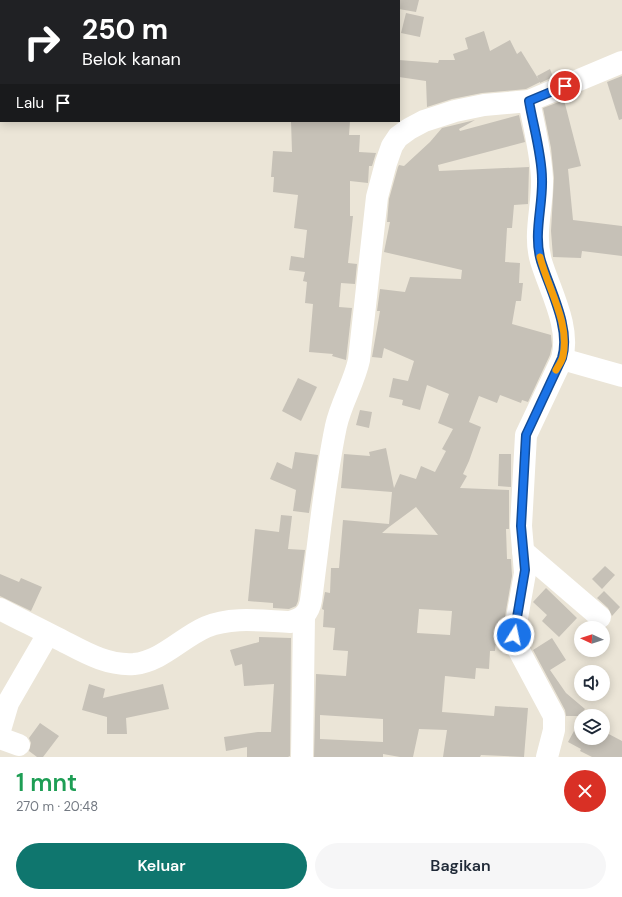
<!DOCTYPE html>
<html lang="id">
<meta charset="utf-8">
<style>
body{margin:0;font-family:"DM Sans",sans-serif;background:#f6f6f7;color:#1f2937;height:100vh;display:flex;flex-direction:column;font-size:15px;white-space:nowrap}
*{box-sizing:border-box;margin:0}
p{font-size:13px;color:#747a83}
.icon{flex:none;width:22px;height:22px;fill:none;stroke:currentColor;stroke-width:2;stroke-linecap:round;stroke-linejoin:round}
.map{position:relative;height:757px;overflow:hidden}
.panel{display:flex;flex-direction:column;background:#fff;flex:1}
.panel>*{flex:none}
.banner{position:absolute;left:0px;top:0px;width:400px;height:122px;box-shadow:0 2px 10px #0003;background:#202124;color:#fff;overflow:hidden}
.needle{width:26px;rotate:273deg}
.buttons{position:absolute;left:574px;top:621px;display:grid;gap:8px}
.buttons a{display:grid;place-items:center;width:36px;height:36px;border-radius:50%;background:#fff;box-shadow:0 2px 10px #0003;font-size:20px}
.pin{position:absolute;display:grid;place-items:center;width:34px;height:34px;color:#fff;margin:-17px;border:2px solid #fff;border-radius:50%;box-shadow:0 1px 4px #0007}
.me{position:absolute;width:44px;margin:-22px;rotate:10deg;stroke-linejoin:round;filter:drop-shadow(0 0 3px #0008)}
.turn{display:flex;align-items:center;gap:14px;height:84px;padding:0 16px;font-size:18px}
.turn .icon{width:52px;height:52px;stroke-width:2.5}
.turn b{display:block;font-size:28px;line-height:34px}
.then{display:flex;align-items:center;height:38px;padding:0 16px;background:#0003;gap:8px;font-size:15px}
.round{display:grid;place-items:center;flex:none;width:42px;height:42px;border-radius:21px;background:#f6f6f7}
.headline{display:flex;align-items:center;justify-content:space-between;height:68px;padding:0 16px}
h1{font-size:24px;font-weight:600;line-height:30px;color:#1e9e55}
.action{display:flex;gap:8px;margin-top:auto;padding:8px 16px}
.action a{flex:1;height:46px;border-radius:24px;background:#0f766e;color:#fff;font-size:16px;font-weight:600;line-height:46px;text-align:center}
.action a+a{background:#f6f6f7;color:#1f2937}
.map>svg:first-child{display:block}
.building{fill:#c6c1b7;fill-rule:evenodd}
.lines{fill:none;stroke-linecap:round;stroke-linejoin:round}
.minor{stroke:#fff;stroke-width:22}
.route-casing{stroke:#114b97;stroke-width:10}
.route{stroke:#1a73e8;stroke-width:7}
.slow{stroke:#f59e0b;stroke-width:7}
</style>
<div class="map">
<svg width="622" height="757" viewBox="0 0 622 757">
<rect width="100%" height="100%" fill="#ebe5d7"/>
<!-- building -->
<g class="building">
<polygon points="384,0 419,0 416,12 399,9 399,1"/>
<polygon points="406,13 424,17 420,37 401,33"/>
<polygon points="484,31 490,51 510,40 517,54 521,51 539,80 537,76 550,69 553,77 540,83 540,82 526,89 482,93 452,99 427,107 426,81 399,77 399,60 438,63 439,60 455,60 453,54 468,49 465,38"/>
<polygon points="622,76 622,119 619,120 607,82"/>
<polygon points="564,100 581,166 568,169 573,220 622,226 622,256 582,251 581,258 553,257 551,231 554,178 551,148 543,108"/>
<path d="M 519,115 L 525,142 L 438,165 L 439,171 L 529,167 L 528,204 L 514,205 L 512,228 L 507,228 L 505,262 L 520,263 L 519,283 L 523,283 L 521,301 L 516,301 L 512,324 L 551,335 L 552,346 L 550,355 L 528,402 L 522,400 L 521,403 L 500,395 L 497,403 L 479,396 L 469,422 L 481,427 L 469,461 L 463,474 L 467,476 L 460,488 L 509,490 L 509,529 L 506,529 L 507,559 L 511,559 L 512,576 L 503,628 L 497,627 L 495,651 L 490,651 L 489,669 L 476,668 L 475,679 L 445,676 L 442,712 L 494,716 L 495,706 L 528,708 L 524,757 L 481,755 L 480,757 L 443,757 L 447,730 L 419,729 L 413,757 L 400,757 L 383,754 L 383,757 L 314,757 L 316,674 L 346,676 L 348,651 L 333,650 L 335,628 L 323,627 L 324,610 L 322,609 L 325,592 L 330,593 L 331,568 L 339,568 L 343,520 L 389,524 L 392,492 L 341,488 L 344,454 L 370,456 L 369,452 L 386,448 L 394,488 L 400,474 L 416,479 L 421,466 L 435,472 L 446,451 L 442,449 L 453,429 L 438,423 L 449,394 L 427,385 L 420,410 L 402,405 L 403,400 L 389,397 L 393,378 L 408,381 L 414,361 L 384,348 L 382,358 L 372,357 L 380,311 L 377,311 L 380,289 L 405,292 L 410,277 L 461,279 L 462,270 L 384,252 L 390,222 L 387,222 L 389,199 L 398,167 L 399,165 L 404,166 L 430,142 L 442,128 L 475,120 L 459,129 L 460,131 ZM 416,507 L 438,535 L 382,533 L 389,527 ZM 419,609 L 452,611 L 450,635 L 417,633 ZM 320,715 L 383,719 L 383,742 L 320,739 Z"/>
<polygon points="291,121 350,121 349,135 360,135 359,152 376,153 372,166 369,166 368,183 350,181 350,216 353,216 348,263 357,264 355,284 341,283 339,307 352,308 346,360 332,356 333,354 309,352 313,304 305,303 307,282 303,281 305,272 289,270 291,256 304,258 307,230 294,228 298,195 273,192 274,177 271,177 273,151 292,152"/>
<polygon points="298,378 317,387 301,421 282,411"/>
<polygon points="360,410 372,412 369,428 356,425"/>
<polygon points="295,452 318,455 309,513 293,511 296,490 270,479 277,462 292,469"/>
<polygon points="499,454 511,454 511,487 498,486"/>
<polygon points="281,515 292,516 288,549 305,550 298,601 296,606 289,609 273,608 273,603 248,601 255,529 279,532"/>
<polygon points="605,566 615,575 602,589 592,579"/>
<polygon points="0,574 19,582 21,578 42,587 31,611 0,596"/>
<polygon points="546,588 577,618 559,637 542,621 547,615 533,602"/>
<polygon points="604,591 620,607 612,616 608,608 597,598"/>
<polygon points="259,637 291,638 290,756 288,757 247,757 247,747 226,751 224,737 258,732 271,732 274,684 244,686 242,664 235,666 230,650 259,642"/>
<polygon points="552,638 566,660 550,670 566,693 585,709 579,716 566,716 565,710 533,650"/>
<polygon points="89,684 105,689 103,698 163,684 169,709 126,718 127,734 107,734 107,717 82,710"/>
<polygon points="580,720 581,738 603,738 603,731 622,741 622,757 592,757 580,751 581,749 568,742"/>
<polygon points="40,723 59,736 43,757 37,757 29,751 31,743 29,738"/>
</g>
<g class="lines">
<!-- minor -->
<g class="minor">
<path d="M 529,101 C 534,126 541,153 542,179 C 543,206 533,234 541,261 C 550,291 571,327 562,359 L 526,435 L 521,526 L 525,573 L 514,635 L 516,645 L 554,716 L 554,730 L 547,757"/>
<polyline points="562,359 622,376"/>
<polyline points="523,551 600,617"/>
<path d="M 0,609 C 19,619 38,628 57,638 C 81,650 105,666 134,664 C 162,661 181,638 206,627 C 232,616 263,621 290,622 C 303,619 309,613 311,600 C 319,542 324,483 336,426 C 341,403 354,383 359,360 L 377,197 L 386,163 L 392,146 L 398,137 L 409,129 L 424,121 L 455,111 L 484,105 L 529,101 L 536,98 L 622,62"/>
<polyline points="0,730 8,703 48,634"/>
<polyline points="0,738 19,745"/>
<polyline points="302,757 304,616"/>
</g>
</g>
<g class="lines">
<!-- route casing -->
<g class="route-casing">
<path id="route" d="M 514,635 L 525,570 L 521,526 L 526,435 L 562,358 C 571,328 550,290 541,261 C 533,234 543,206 542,179 C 542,155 533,125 529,101 L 565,86"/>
</g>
<!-- route -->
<use href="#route" class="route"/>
<!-- slow -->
<path class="slow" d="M 540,257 C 548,289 570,322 563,356 C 562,361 559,365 556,370"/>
</g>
</svg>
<div class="buttons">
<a><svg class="needle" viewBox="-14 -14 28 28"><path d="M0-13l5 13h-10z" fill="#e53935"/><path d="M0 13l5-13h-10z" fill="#747a83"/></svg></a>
<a><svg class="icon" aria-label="sound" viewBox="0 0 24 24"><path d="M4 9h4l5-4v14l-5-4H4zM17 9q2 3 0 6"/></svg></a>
<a><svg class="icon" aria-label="layers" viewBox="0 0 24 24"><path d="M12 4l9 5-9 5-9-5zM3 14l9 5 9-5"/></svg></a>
</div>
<div class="pin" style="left:565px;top:86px;background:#d93025"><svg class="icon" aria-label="arrive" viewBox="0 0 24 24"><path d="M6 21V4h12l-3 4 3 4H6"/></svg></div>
<svg class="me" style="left:514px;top:635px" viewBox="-20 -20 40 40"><circle r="17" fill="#1a73e8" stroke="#fff" stroke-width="3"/><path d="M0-11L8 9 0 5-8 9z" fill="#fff"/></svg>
<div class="banner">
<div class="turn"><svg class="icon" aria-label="right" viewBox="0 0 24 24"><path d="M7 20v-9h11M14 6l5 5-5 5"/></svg><div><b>250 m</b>Belok kanan</div></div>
<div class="then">Lalu<svg class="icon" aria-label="arrive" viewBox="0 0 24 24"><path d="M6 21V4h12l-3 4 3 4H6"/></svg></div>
</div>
</div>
<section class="panel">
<div class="headline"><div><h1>1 mnt</h1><p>270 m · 20:48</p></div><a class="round" style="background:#d93025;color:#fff"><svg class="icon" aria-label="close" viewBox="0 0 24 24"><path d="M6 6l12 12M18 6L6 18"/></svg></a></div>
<div class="action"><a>Keluar</a><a>Bagikan</a></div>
</section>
